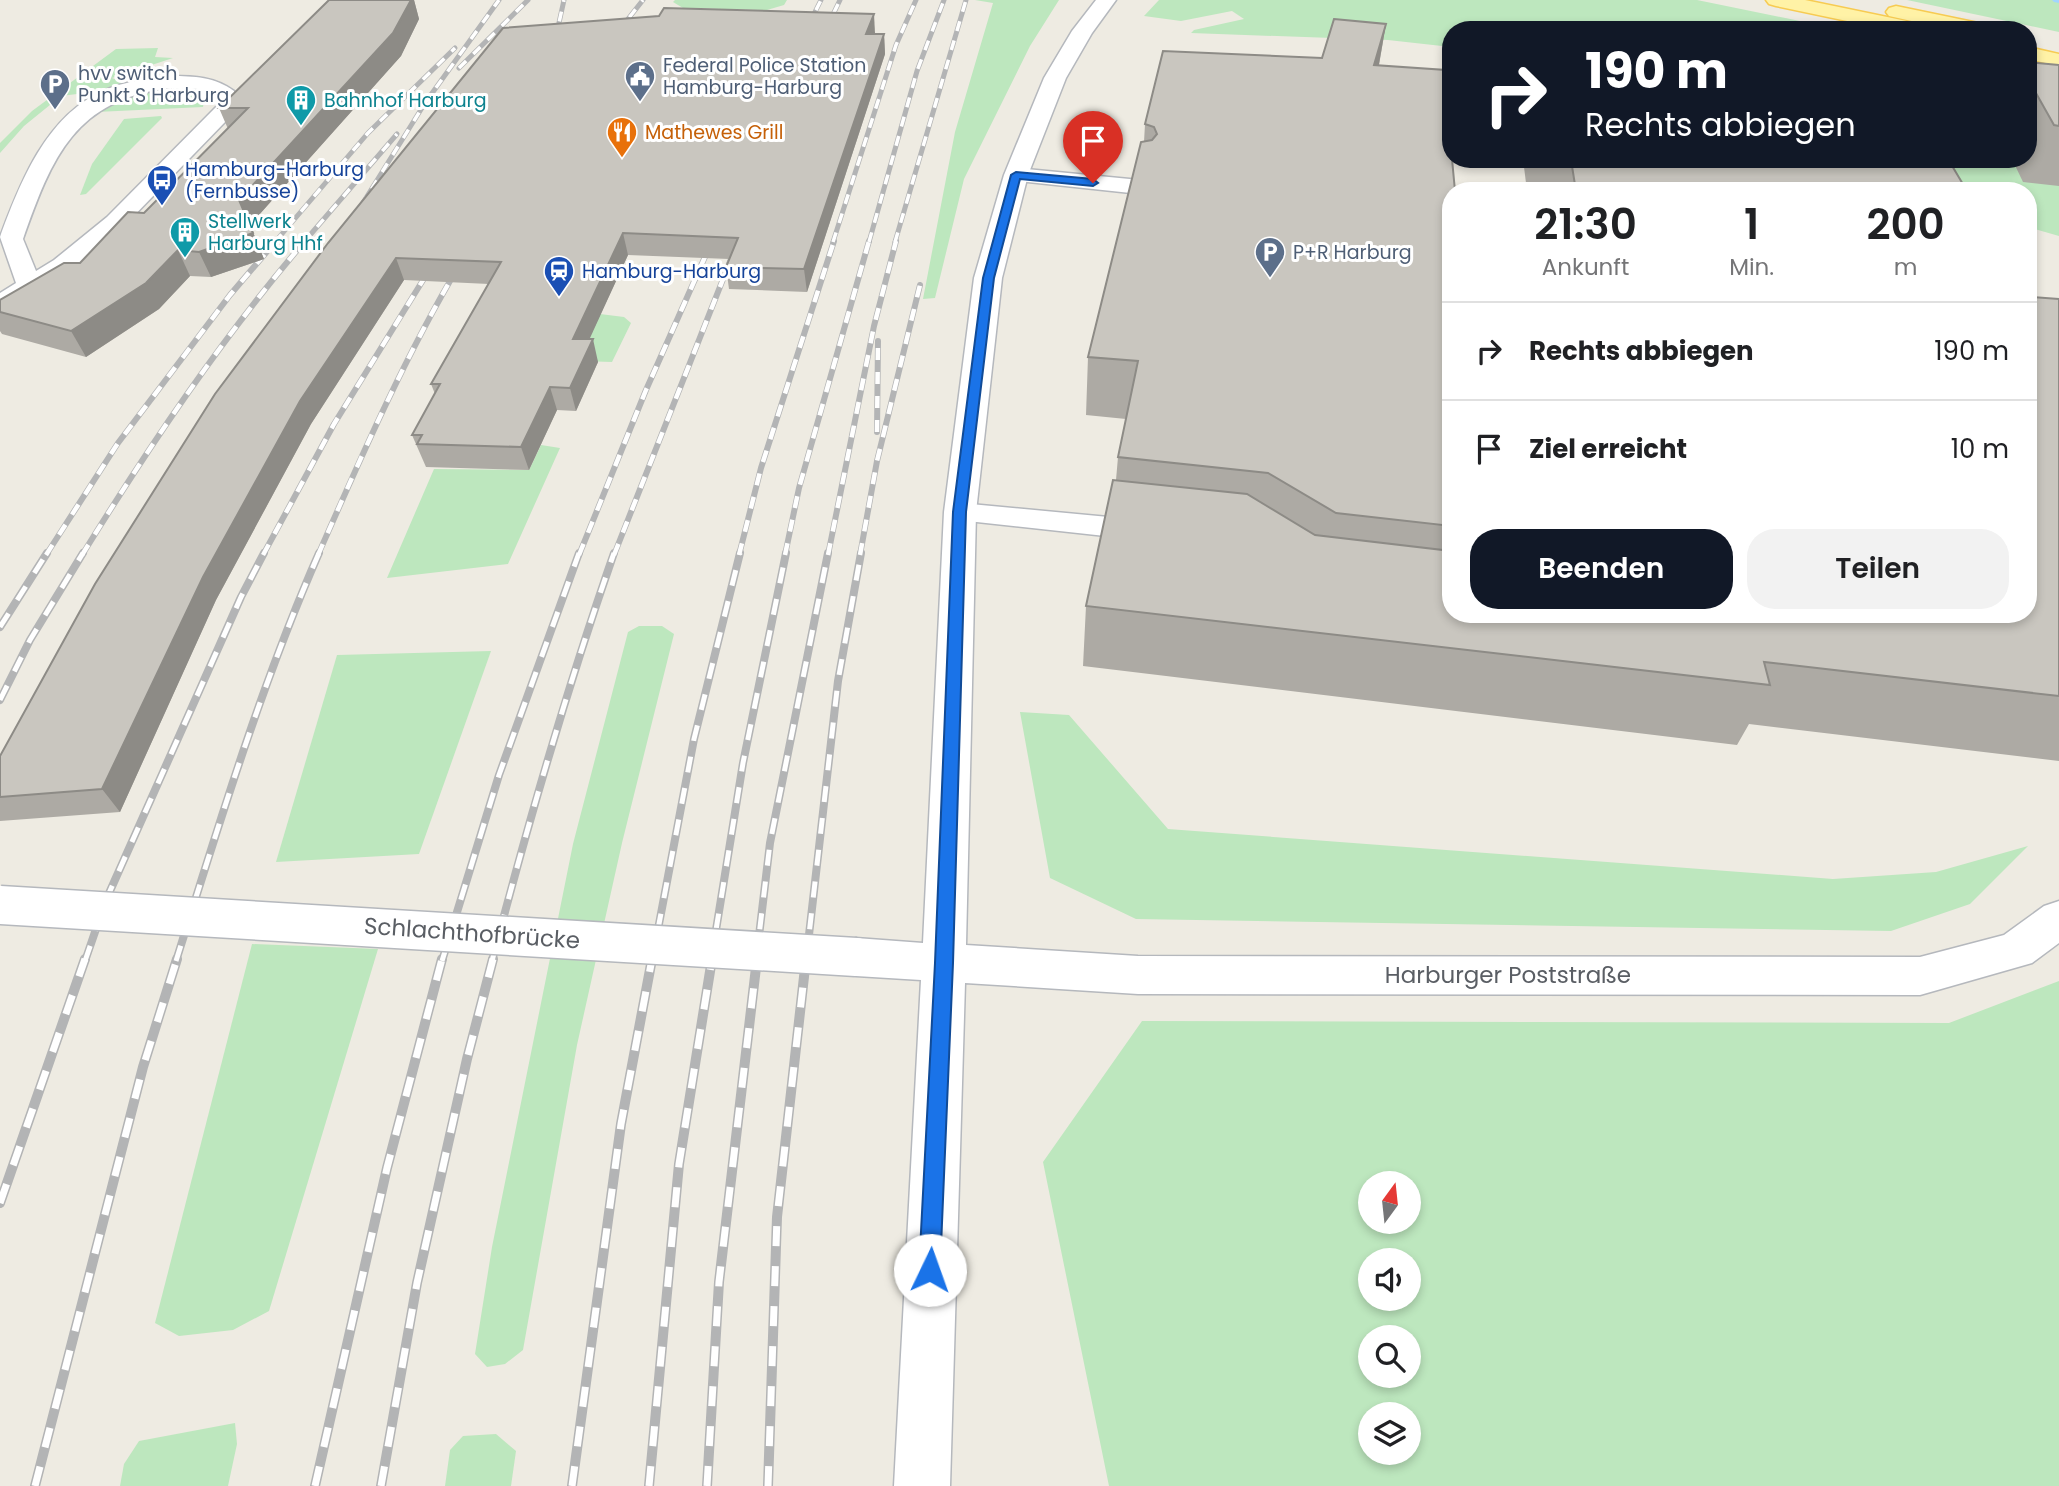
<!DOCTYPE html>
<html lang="de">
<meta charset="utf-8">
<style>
body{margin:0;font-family:Poppins,sans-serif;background:#f2f2f2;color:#202124;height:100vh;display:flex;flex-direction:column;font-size:26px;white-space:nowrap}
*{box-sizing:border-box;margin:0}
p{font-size:23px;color:#757577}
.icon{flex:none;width:38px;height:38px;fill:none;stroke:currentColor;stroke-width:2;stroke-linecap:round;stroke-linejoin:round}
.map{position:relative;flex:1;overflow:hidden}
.sheet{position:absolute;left:1442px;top:182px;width:595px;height:441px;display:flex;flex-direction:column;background:#fff;border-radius:28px;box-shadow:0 4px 10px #0003}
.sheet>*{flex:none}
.banner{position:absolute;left:1442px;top:21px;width:595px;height:147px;border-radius:28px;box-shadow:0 4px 10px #0003;background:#111827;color:#fff;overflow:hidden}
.needle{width:46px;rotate:15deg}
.buttons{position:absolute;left:1358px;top:1171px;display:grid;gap:14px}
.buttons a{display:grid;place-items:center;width:63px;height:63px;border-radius:50%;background:#fff;box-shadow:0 4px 10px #0003;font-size:35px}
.pin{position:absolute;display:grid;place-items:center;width:60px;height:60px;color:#fff;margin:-72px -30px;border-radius:50% 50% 50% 0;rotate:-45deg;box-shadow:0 0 7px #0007}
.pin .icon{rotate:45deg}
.me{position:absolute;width:77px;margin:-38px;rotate:3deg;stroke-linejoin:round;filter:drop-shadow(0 0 5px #0008)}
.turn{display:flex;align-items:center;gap:24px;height:147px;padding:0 28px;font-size:32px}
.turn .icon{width:91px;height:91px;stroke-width:2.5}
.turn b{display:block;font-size:49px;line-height:60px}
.eta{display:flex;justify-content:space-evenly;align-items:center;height:119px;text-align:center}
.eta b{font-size:42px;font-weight:600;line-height:49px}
.action{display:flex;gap:14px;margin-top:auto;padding:14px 28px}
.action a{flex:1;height:80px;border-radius:28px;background:#111827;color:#fff;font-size:28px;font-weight:600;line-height:80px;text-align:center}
.action a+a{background:#f2f2f2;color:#202124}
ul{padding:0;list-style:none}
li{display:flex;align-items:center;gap:21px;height:98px;padding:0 28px;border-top:2px solid #e0e0e0}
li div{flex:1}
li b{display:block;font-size:26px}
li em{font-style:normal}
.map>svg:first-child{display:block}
.green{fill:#bde7be;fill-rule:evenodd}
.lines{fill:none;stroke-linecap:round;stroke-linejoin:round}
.stream{fill:#a1d5ff;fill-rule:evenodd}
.lane-casing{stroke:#b5b8bd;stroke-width:3}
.street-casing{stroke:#b5b8bd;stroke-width:3}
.primary-casing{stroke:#f7cb52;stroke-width:3}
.lane{fill:#fff;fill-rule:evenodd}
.street{fill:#fff;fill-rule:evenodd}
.primary{fill:#fff2a6;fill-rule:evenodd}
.rail-far3-casing{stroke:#b3b4b5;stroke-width:5}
.rail-far2-casing{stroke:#b3b4b5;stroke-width:6}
.rail-far1-casing{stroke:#b3b4b5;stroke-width:8}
.rail-casing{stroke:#b3b4b5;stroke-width:10}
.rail-far3{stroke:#fff;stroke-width:3.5;stroke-dasharray:10;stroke-linecap:butt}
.rail-far2{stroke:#fff;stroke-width:4.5;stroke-dasharray:12;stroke-linecap:butt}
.rail-far1{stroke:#fff;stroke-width:5;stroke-dasharray:16;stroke-linecap:butt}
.rail{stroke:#fff;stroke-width:7;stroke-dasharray:20;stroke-linecap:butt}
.street-bridge-casing{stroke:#b5b8bd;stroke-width:41;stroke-linecap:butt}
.street-bridge{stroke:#fff;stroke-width:38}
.wall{fill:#adaaa4}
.shaded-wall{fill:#8d8b86}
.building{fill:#c9c6bf;stroke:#8d8b86;stroke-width:2}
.route{fill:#1a73e8;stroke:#114b97;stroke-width:2}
.labels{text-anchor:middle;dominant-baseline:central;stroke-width:6;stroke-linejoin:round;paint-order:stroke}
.far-service-label{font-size:19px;fill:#4e5e75;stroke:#fff;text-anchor:start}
.far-culture-label{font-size:19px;fill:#0d838f;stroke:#fff;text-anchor:start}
.far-food-label{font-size:19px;fill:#c56008;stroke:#fff;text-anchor:start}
.far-transit-label{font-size:19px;fill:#164399;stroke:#fff;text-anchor:start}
.street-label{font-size:23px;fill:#5a5e64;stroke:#fff}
</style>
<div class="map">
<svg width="2059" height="1486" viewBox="0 0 2059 1486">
<rect width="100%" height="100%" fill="#eeebe2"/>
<!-- green -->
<g class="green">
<polygon points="675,0 787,0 784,5 767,10 683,8 673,2"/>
<polygon points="975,0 1059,0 1030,46 964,179 935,298 923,299 955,132 993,3"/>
<polygon points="1159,0 1697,0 1844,30 1451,30 1451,47 1388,40 1191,33 1194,30 1244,19 1232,11 1181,21 1144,16"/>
<polygon points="1907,0 2059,0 2059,32"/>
<polygon points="158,48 155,57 173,58 112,78 125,83 101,91 61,96 24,126 0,153 0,143 32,111 116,49"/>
<polygon points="2059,76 2059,236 2028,227 2028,191 1930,191 1926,159 2028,159"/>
<path d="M 156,91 C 172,90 192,88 204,101 L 203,107 L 96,112 L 125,98 Z"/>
<polygon points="161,116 162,118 86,194 80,195 92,164 124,119"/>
<polygon points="600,314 624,317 631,323 612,362 580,361 590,338 585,316"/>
<polygon points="541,445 560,448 508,564 387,578 434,469 529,470"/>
<polygon points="639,626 662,626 674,634 622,843 577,1045 523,1350 505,1364 487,1367 475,1354 492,1247 573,844 628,632"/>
<polygon points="491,651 419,854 276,862 337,655"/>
<polygon points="1020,712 1069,715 1168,829 1833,879 1936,872 2028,846 1970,904 1891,931 1136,919 1050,878"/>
<polygon points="252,944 378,949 269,1311 233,1330 179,1336 155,1323"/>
<path d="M 2059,981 L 2059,1486 L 1109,1486 L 1043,1162 L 1142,1021 L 1949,1023 ZM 1370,1183 L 1409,1183 L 1409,1222 L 1370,1222 ZM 1370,1260 L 1409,1260 L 1409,1298 L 1370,1298 ZM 1370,1337 L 1409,1337 L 1409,1376 L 1370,1376 ZM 1370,1414 L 1409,1414 L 1409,1452 L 1370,1452 Z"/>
<polygon points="235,1423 237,1444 228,1486 120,1486 124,1464 139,1441"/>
<polygon points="496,1434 516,1451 511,1486 445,1486 450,1450 463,1436"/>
</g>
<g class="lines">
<!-- stream -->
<polygon class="stream" points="2052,0 2059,0 2059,3 2054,2"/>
<!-- lane casing -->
<g class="lane-casing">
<g id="lane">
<path d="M 171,76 C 194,76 215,77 234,91 L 237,106 L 226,121 L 123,227 L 72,270 L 9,309 L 0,312 L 0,293 L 16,283 L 0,237 C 20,183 46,116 103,91 C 125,81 147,79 171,76 ZM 171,88 L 200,89 L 217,97 L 217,106 L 107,217 L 54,260 L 36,271 L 23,239 C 52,157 75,99 171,88 Z"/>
<polygon points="1016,168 1140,180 1148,182 1151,187 1148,192 1140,194 1008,180 1005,175 1008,170"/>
<polygon points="960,503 1151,521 1162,524 1166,531 1162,538 1151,541 949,519 945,512 949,505"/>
</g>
</g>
<!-- street casing -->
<g class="street-casing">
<polygon id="street" points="1096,0 1116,0 1092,33 1066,78 1028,175 1002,278 976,512 966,945 1138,956 1920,957 2004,935 2044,906 2059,901 2059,943 2032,963 1920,995 1138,994 965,983 950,1486 894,1486 921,980 856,976 841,970 834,957 841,944 856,938 923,943 944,512 974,278 1004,175 1044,78 1072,31"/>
</g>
<!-- primary casing -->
<g class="primary-casing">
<g id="primary">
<polygon points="1766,0 1805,0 1921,24 1928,26 1931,30 1890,30 1776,6 1769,4"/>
<polygon points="1896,6 1983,24 1990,26 1993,30 1952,30 1889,16 1886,12 1889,8"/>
<polygon points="2028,47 2059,54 2059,66 2028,59"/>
</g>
</g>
<!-- lane -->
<use href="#lane" class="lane"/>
<!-- street -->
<use href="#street" class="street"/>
<!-- primary -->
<use href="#primary" class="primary"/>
<!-- rail-far3 casing -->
<g class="rail-far3-casing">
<g id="rail-far3">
<polyline points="807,28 821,0"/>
<polyline points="825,31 840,0"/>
<polyline points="617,33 643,0"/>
<polyline points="555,41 564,0"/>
<polyline points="459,68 528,0"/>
<polyline points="361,206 425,103 499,0"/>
<polyline points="275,242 368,133 455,48"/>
<polyline points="304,242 397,134"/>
<polyline points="712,242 713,239"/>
<polyline points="833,242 896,45 916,0"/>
<polyline points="869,242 917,71 944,0"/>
<polyline points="895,242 966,0"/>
</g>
</g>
<!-- rail-far2 casing -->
<g class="rail-far2-casing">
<g id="rail-far2">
<polyline points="877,432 878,341"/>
<polyline points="46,555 118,443 230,295 276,241"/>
<path d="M 82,555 C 150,445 221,339 305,241"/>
<polyline points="263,555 334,424 433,264"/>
<path d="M 318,555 C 361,457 405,356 460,264"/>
<polyline points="579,555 646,390 712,241"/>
<polyline points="614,555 733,254"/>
<polyline points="739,555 761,468 834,241"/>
<polyline points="785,555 799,488 869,241"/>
<polyline points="828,555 874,326 896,241"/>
<polyline points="860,555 877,461 920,285"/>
</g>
</g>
<!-- rail-far1 casing -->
<g class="rail-far1-casing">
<g id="rail-far1">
<polyline points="0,627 47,553"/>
<polyline points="0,700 30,640 83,553"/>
<polyline points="85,961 106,900 241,597 264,553"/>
<path d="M 176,961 C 219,824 261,685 319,553"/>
<polyline points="442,961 499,775 579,553"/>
<path d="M 492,961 C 528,823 567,688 614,553"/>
<polyline points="652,961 694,739 740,553"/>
<polyline points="711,961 743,763 786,553"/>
<polyline points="756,961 770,843 828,553"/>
<polyline points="806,961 838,681 861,553"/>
</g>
</g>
<!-- rail casing -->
<g class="rail-casing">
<g id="rail">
<polyline points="0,1203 85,959"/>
<polyline points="35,1486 143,1067 177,959"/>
<polyline points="315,1486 387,1168 442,959"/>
<polyline points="381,1486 417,1283 467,1059 493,959"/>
<polyline points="572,1486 621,1124 652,959"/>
<polyline points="649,1486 679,1164 712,959"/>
<polyline points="707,1486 719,1282 757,959"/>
<polyline points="768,1486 777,1217 806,959"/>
</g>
</g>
<!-- rail-far3 -->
<use href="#rail-far3" class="rail-far3"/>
<!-- rail-far2 -->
<use href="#rail-far2" class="rail-far2"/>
<!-- rail-far1 -->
<use href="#rail-far1" class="rail-far1"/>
<!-- rail -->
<use href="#rail" class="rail"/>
<!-- street-bridge casing -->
<g class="street-bridge-casing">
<polyline id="street-bridge" points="0,905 856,957"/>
</g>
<!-- street-bridge -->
<use href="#street-bridge" class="street-bridge"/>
</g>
<!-- wall -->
<g class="wall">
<polygon points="411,0 414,0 419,19 401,56 250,225 264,259 211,277 190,276 159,309 86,357 2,334 0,331 0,300 80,263 144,213 228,129 219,108"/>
<polygon points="1386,24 1379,65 1451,191 1451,614 2031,297 2059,299 2059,761 1749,724 1737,745 1083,666 1086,606 1116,480 1118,457 1126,419 1086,415 1088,357 1144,142 1145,124 1322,58"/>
<polygon points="875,34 884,34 885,54 807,292 729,289 726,267 729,259 628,255 589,339 598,362 576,411 557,410 529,470 426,467 412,435 435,394 431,384 489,284 404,280 311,424 216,600 120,812 0,821 0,756 328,243"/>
<polygon points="2028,62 2059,65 2059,186 2023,182 2012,159 2028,159"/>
<polygon points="1523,159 1948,159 1967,191 1527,191"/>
</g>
<!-- shaded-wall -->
<g class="shaded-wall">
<polygon points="411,0 414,0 419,19 401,56 250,225 264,259 211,277 199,252 239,200"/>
<polygon points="874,14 875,33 867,53 866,34"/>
<polygon points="1386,24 1377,75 1374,65"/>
<polygon points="884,34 885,54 807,292 804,269"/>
<polygon points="623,233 628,255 579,362 573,339"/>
<polygon points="178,250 190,276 159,309 86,357 71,331"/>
<polygon points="396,258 404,280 311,424 216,600 120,812 102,789 203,577 300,401"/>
<polygon points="593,339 598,362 576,411 570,388"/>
<polygon points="550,387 557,410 529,470 521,447"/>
</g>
<!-- building -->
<g class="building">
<polygon points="329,0 411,0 393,33 239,200 253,233 199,252 178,250 146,283 71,331 0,312 0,300 64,263 80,263 128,212 144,213 248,108 219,108"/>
<polygon points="664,8 874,14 866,34 884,34 804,269 726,267 738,238 623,233 573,339 593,339 570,388 550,387 521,447 417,444 422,435 412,435 440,384 431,384 501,262 396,258 300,401 203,577 102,789 0,797 0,756 95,584 215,394 328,243 503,28 659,16"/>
<polygon points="1334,19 1386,24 1374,65 1446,70 1451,136 1451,159 1452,159 1455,191 1451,191 1451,526 1336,513 1268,473 1118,457 1138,361 1088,357 1141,142 1152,140 1157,134 1154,127 1145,124 1163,51 1322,58"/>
<polygon points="2028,62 2059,65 2059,126 2054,125 2028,79"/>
<polygon points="1555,159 1948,159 1967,191 1576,191 1571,160"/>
<polygon points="2028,293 2031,297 2059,299 2059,696 1764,662 1770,685 1086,606 1113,480 1247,494 1315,535 1451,551 1451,614 2028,614"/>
</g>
<!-- route -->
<polygon class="route" points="1016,172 1093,179 1098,183 1093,186 1020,179 994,278 966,512 953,963 940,1270 937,1277 930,1281 922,1277 919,1270 935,963 953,512 983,278 1011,175"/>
<!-- icons -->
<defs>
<g id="civic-pin" transform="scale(1.575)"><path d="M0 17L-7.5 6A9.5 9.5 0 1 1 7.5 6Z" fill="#5c6f8a" stroke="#fff"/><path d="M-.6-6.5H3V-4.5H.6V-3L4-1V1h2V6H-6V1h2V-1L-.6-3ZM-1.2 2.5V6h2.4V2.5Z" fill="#fff"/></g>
<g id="parking-pin" transform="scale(1.575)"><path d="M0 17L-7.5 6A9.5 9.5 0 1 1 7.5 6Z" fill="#5c6f8a" stroke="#fff"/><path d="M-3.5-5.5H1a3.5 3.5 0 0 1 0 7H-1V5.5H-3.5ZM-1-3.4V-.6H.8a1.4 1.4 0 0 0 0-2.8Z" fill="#fff"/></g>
<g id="building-pin" transform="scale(1.575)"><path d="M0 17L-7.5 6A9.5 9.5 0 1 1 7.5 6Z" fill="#0f9aa8" stroke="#fff"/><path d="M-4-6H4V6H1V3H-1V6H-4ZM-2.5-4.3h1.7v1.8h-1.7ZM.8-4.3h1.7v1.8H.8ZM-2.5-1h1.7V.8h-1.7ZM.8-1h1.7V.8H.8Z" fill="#fff"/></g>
<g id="restaurant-pin" transform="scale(1.575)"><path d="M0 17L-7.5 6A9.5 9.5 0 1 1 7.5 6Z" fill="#e8710a" stroke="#fff"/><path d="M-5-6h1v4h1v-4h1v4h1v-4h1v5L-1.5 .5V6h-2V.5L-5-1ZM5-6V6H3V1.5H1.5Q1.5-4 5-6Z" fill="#fff"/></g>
<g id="bus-pin" transform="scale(1.575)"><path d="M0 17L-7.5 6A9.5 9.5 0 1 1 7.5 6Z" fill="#1a4fb4" stroke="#fff"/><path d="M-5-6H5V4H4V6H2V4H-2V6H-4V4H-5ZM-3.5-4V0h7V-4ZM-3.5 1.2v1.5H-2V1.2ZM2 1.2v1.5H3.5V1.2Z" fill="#fff"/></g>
<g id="station-pin" transform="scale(1.575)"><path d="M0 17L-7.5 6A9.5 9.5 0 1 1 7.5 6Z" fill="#1a4fb4" stroke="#fff"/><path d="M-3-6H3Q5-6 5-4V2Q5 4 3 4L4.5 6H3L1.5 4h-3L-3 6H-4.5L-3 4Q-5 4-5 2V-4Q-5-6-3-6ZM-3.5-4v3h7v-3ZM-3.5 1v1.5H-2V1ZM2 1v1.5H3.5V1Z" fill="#fff"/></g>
</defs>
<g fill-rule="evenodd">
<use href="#civic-pin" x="640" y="76"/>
<use href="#parking-pin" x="55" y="84"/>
<use href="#building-pin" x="301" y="100"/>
<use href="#restaurant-pin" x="622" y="132"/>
<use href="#bus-pin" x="162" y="180"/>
<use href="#building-pin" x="185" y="232"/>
<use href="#parking-pin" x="1270" y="252"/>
<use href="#station-pin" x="559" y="271"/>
</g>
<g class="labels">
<!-- far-service labels -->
<g class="far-service-label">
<text x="663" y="65">Federal Police Station<tspan x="663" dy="22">Hamburg-Harburg</tspan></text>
<text x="78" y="73">hvv switch<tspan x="78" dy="22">Punkt S Harburg</tspan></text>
<text x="1293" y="252">P+R Harburg</text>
</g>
<!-- far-culture labels -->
<g class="far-culture-label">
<text x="324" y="100">Bahnhof Harburg</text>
<text x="208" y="221">Stellwerk<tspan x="208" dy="22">Harburg Hhf</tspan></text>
</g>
<!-- far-food labels -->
<g class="far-food-label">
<text x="645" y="132">Mathewes Grill</text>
</g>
<!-- far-transit labels -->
<g class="far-transit-label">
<text x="185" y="169">Hamburg-Harburg<tspan x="185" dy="22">(Fernbusse)</tspan></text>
<text x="582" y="271">Hamburg-Harburg</text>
</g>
<!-- street labels -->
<g class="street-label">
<text transform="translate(472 933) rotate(4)">Schlachthofbrücke</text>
<text x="1508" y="975">Harburger Poststraße</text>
</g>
</g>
</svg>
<div class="buttons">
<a><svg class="needle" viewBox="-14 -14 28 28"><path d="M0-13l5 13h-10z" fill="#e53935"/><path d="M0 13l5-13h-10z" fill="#757577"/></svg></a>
<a><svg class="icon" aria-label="sound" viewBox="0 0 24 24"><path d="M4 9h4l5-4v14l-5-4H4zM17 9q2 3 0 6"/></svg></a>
<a><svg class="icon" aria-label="search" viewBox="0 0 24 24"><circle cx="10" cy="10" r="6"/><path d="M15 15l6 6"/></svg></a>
<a><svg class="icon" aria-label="layers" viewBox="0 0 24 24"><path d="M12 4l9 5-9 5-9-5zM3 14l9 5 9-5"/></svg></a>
</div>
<div class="pin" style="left:1093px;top:183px;background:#d93025"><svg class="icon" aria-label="arrive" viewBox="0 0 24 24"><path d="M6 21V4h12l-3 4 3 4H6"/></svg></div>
<svg class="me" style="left:930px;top:1270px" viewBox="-20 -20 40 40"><circle r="19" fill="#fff"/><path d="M0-13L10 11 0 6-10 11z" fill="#1a73e8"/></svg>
<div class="banner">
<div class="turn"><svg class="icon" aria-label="right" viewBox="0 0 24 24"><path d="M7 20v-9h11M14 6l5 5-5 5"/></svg><div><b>190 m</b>Rechts abbiegen</div></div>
</div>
<section class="sheet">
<div class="eta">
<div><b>21:30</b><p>Ankunft</p></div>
<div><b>1</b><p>Min.</p></div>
<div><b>200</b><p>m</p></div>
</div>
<ul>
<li><svg class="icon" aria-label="right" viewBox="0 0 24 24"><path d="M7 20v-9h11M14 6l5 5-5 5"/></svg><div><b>Rechts abbiegen</b></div><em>190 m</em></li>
<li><svg class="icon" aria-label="arrive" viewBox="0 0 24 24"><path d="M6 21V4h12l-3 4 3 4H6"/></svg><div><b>Ziel erreicht</b></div><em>10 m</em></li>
</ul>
<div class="action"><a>Beenden</a><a>Teilen</a></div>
</section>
</div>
